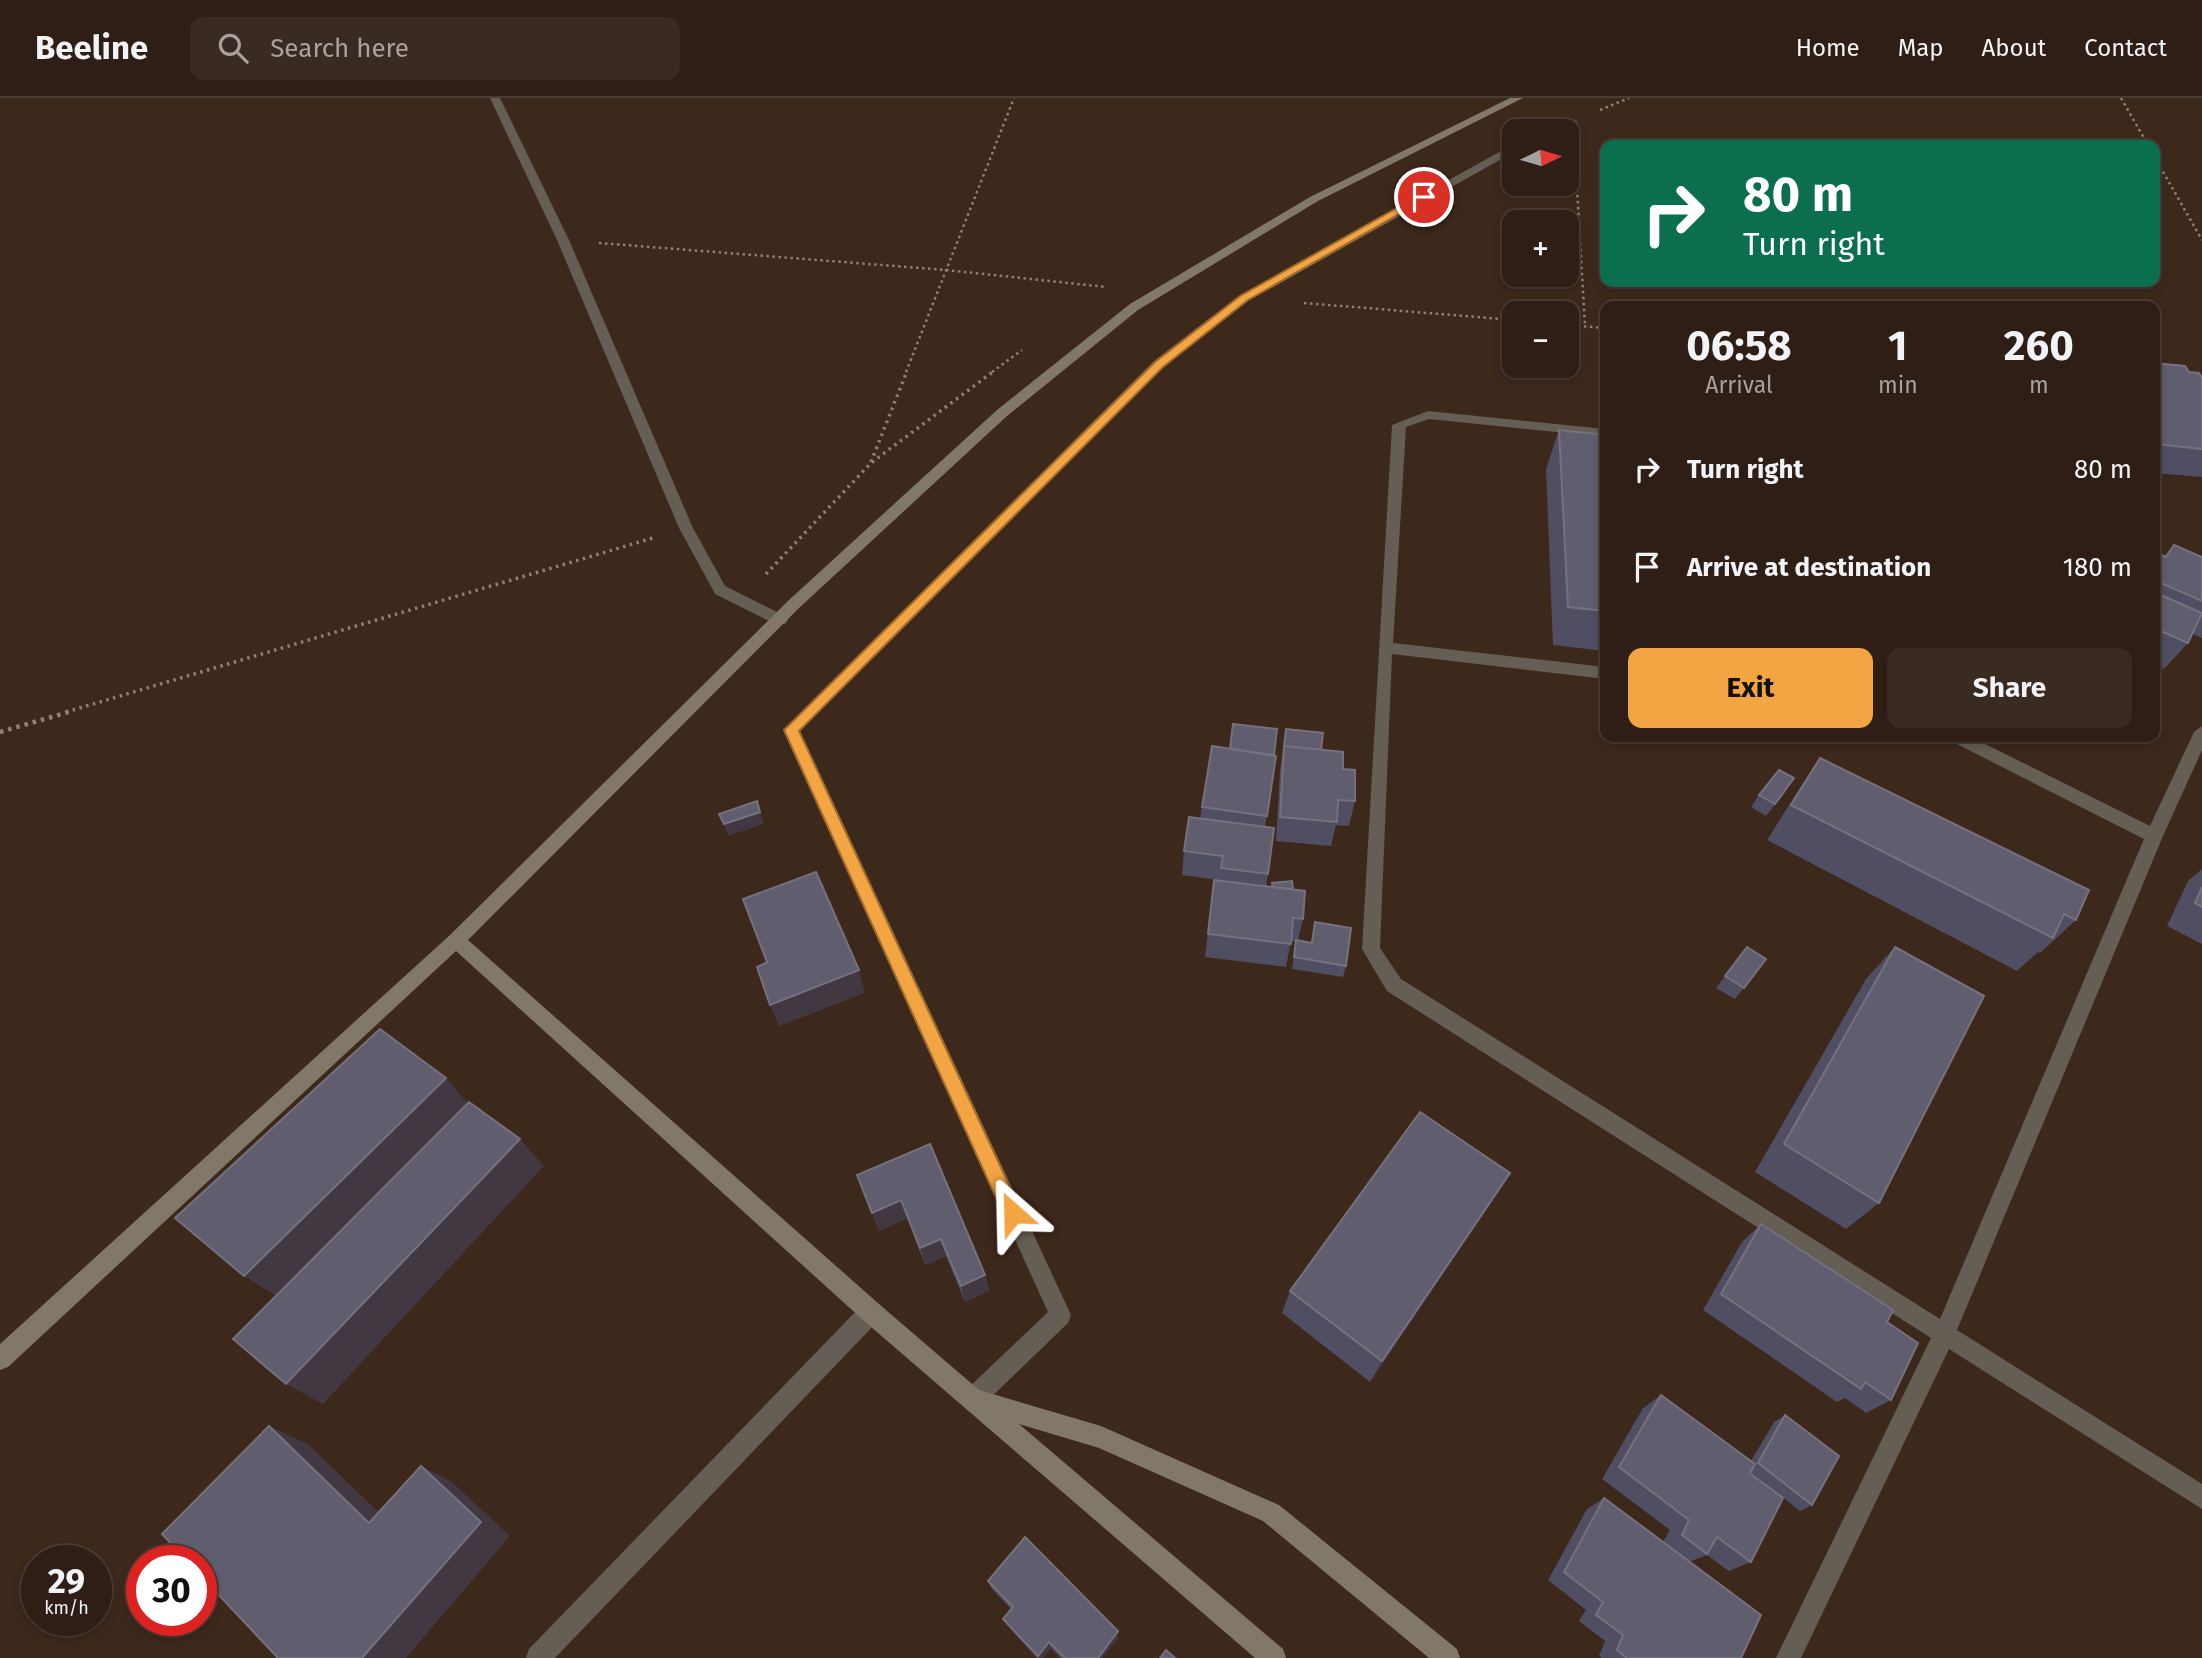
<!DOCTYPE html>
<meta charset="utf-8">
<style>
body{margin:0;font-family:"Fira Sans",sans-serif;background:#3a2b22;color:#f1f3f6;height:100vh;display:flex;flex-direction:column;font-size:26px;white-space:nowrap}
*{box-sizing:border-box;margin:0}
p{font-size:23px;color:#a7a2a0}
.icon{flex:none;width:38px;height:38px;fill:none;stroke:currentColor;stroke-width:2;stroke-linecap:round;stroke-linejoin:round}
.map{position:relative;flex:1;overflow:hidden}
.sheet{position:absolute;left:1600px;top:203px;width:560px;height:441px;display:flex;flex-direction:column;background:#2e1e15;border-radius:14px;box-shadow:0 4px 10px #0003,0 0 0 2px #493c34}
.sheet>*{flex:none}
.guide{position:absolute;left:1600px;top:42px;width:560px;height:147px;border-radius:14px;box-shadow:0 4px 10px #0003,0 0 0 2px #493c34;background:#0b6e4f;color:#fff;overflow:hidden}
.needle{width:46px;rotate:85deg}
.buttons{position:absolute;left:1502px;top:21px;display:grid;gap:14px}
.buttons a{display:grid;place-items:center;width:77px;height:77px;border-radius:14px;background:#2e1e15;box-shadow:0 4px 10px #0003,0 0 0 2px #493c34;font-size:35px}
.speed{position:absolute;left:21px;top:1447px;display:flex;gap:14px;font-size:35px;font-weight:700;text-align:center}
.speed>*{display:grid;place-content:center;width:91px;height:91px;border-radius:50%;background:#2e1e15;box-shadow:0 4px 10px #0003,0 0 0 2px #493c34;line-height:1}
.speed small{font-size:18px;font-weight:400}
.speed .limit{border:10px solid #d22;background:#fff;color:#111}
.pin{position:absolute;display:grid;place-items:center;width:60px;height:60px;color:#fff;margin:-30px;border:4px solid #fff;border-radius:50%;box-shadow:0 2px 7px #0007}
.me{position:absolute;width:77px;margin:-38px;rotate:335deg;stroke-linejoin:round;filter:drop-shadow(0 0 5px #0008)}
.turn{display:flex;align-items:center;gap:24px;height:147px;padding:0 28px;font-size:32px}
.turn .icon{width:91px;height:91px;stroke-width:2.5}
.turn b{display:block;font-size:49px;line-height:60px}
.eta{display:flex;justify-content:space-evenly;align-items:center;height:119px;text-align:center}
.eta b{font-size:42px;font-weight:700;line-height:49px}
.button{display:flex;gap:14px;margin-top:auto;padding:14px 28px}
.button a{flex:1;height:80px;border-radius:14px;background:#f3a443;color:#111;font-size:28px;font-weight:700;line-height:80px;text-align:center}
.button a+a{background:#3a2b22;color:#f1f3f6}
ul{padding:0;list-style:none}
li{display:flex;align-items:center;gap:21px;height:98px;padding:0 28px}
li div{flex:1}
li b{display:block;font-size:26px}
li em{font-style:normal}
header{display:flex;align-items:center;gap:42px;box-sizing:border-box;height:98px;padding:0 35px;background:#2e1e15;border-bottom:2px solid #493c34}
header strong{font-size:33px}
nav{display:flex;gap:38px;margin-inline-start:auto;font-size:24px}
.search{width:490px;height:63px;background:#3a2b22;display:flex;align-items:center;gap:18px;box-sizing:border-box;padding:0 24px;border-radius:14px;color:#a7a2a0;font-size:26px}
.map>svg:first-child{display:block}
.lines{fill:none;stroke-linecap:round;stroke-linejoin:round}
.path-far2{stroke:#928076;stroke-width:2.5;stroke-dasharray:2.5 3.5;stroke-linecap:butt}
.path-far1{stroke:#928076;stroke-width:3.5;stroke-dasharray:2.5 4.5;stroke-linecap:butt}
.path{stroke:#928076;stroke-width:4.5;stroke-dasharray:3.5 5;stroke-linecap:butt}
.street{fill:#645e54;fill-rule:evenodd}
.secondary{fill:#827869;fill-rule:evenodd}
.wall{fill:#4f4e62}
.shaded-wall{fill:#413841}
.building{fill:#5f5d6e;stroke:#75717e;stroke-width:2}
.route{fill:#f3a443;stroke:#9e6b2c;stroke-width:2}
</style>
<header>
<strong>Beeline</strong>
<div class="search"><svg class="icon" aria-label="search" viewBox="0 0 24 24"><circle cx="10" cy="10" r="6"/><path d="M15 15l6 6"/></svg>Search here</div>
<nav><a>Home</a><a>Map</a><a>About</a><a>Contact</a></nav>
</header>
<div class="map">
<svg width="2202" height="1560" viewBox="0 0 2202 1560">
<rect width="100%" height="100%" fill="#3d281c"/>
<g class="lines">
<!-- path-far2 -->
<g class="path-far2">
<polyline points="2121,0 2148,47"/>
<polyline points="1600,12 1629,0"/>
<polyline points="1575,55 1585,228"/>
<polyline points="2154,58 2202,142"/>
<polyline points="599,145 946,172 1106,189"/>
<polyline points="1304,205 1514,222"/>
<polyline points="1566,227 1605,230"/>
<polyline points="906,274 1014,0"/>
<polyline points="992,274 1022,252"/>
</g>
<!-- path-far1 -->
<g class="path-far1">
<polyline points="871,364 907,273"/>
<polyline points="766,476 871,365 994,273"/>
<polyline points="66,614 653,440"/>
</g>
<!-- path -->
<polyline class="path" points="0,634 72,613"/>
<!-- street -->
<g class="street">
<polygon points="490,0 500,0 569,142 693,430 725,488 785,518 788,522 785,526 775,526 715,496 713,492 679,430 557,142"/>
<polygon points="1573,21 1578,24 1577,26 1552,33 1536,33"/>
<polygon points="1514,46 1514,54 1248,203 1164,269 800,633 1071,1217 1068,1225 981,1309 973,1312 965,1309 962,1301 965,1293 1048,1214 783,632 1154,263 1240,197"/>
<polygon points="1428,313 1605,331 1605,339 1429,321 1406,329 1393,545 1605,569 1605,581 1392,556 1380,850 1401,881 1940,1221 2144,741 1951,643 1949,639 1971,639 2150,728 2194,634 2202,628 2202,652 2163,738 1957,1232 2202,1386 2202,1411 1949,1251 1801,1560 1776,1560 1931,1240 1387,893 1365,856 1362,851 1392,327"/>
<polygon points="871,1203 879,1206 882,1214 879,1222 555,1560 526,1560 529,1551 863,1206"/>
</g>
<!-- secondary -->
<polygon class="secondary" points="1510,0 1523,0 1318,103 1138,212 1007,318 799,510 468,842 879,1206 979,1292 1101,1328 1279,1407 1457,1551 1460,1560 1429,1560 1263,1423 1099,1350 1019,1326 1283,1551 1286,1560 1255,1560 863,1222 456,853 8,1269 0,1272 0,1246 450,837 789,502 997,312 1130,206 1310,99"/>
</g>
<!-- wall -->
<g class="wall">
<polygon points="2154,265 2189,274 2202,280 2202,379 2154,375"/>
<polygon points="1559,332 1605,337 1605,553 1553,547 1546,371"/>
<polygon points="2174,447 2202,459 2202,540 2193,536 2188,545 2164,571 2154,566 2154,454 2164,458"/>
<polygon points="1286,631 1321,652 1343,671 1355,703 1349,728 1336,727 1331,748 1276,743 1280,673"/>
<polygon points="1230,651 1276,658 1265,729 1268,776 1266,788 1271,789 1272,785 1293,791 1303,821 1298,842 1311,844 1315,824 1346,868 1343,879 1292,871 1296,844 1291,843 1286,869 1205,859 1214,782 1219,782 1182,777 1184,753 1200,720 1202,709"/>
<polygon points="1820,660 2076,822 2040,855 2038,854 2017,873 1767,742 1796,696"/>
<polygon points="1786,693 1766,718 1751,709 1759,697"/>
<polygon points="2202,771 2202,846 2167,828 2188,783"/>
<polygon points="1747,849 1766,861 1735,901 1716,890"/>
<polygon points="1895,849 1879,1105 1846,1131 1755,1074 1866,881"/>
<polygon points="930,1046 985,1177 989,1193 965,1204 946,1158 925,1167 907,1120 879,1133 857,1077"/>
<polygon points="1493,1102 1370,1284 1282,1215 1290,1193"/>
<polygon points="1761,1126 1887,1224 1891,1302 1866,1315 1845,1300 1837,1304 1703,1212 1742,1144"/>
<polygon points="1661,1297 1751,1363 1774,1324 1785,1317 1812,1407 1800,1413 1751,1374 1751,1464 1729,1473 1707,1457 1689,1464 1741,1560 1602,1560 1599,1558 1605,1543 1579,1523 1586,1512 1548,1482 1587,1411 1604,1400 1663,1444 1670,1432 1602,1381 1643,1310"/>
<polygon points="988,1483 1118,1540 1102,1560 1061,1560 1051,1550 1043,1560 1037,1560 1007,1527 1003,1521 1011,1511 992,1491"/>
</g>
<!-- shaded-wall -->
<g class="shaded-wall">
<polygon points="760,714 764,726 728,738 724,726"/>
<polygon points="859,872 865,895 779,928 770,907"/>
<polygon points="446,980 472,1010 281,1201 244,1178"/>
<polygon points="520,1041 544,1068 323,1306 286,1286"/>
<polygon points="1510,1075 1493,1102 1370,1284 1382,1263"/>
<polygon points="901,1102 907,1120 879,1133 872,1115"/>
<polygon points="941,1141 946,1158 925,1167 920,1150"/>
<polygon points="985,1177 989,1193 965,1204 961,1188"/>
<polygon points="269,1328 308,1346 404,1439 369,1425"/>
<polygon points="421,1368 452,1384 510,1438 406,1560 362,1560"/>
<polygon points="1118,1533 1118,1540 1102,1560 1098,1560"/>
<polygon points="1049,1544 1051,1550 1043,1560 1039,1560 1038,1558"/>
</g>
<!-- building -->
<g class="building">
<polygon points="2154,265 2185,268 2189,274 2199,275 2202,280 2202,351 2156,346 2154,342"/>
<polygon points="1559,332 1605,337 1605,513 1568,509"/>
<polygon points="2174,447 2202,459 2202,503 2154,482 2154,454 2166,459"/>
<polygon points="2154,494 2202,515 2188,545 2154,530"/>
<polygon points="1233,626 1277,631 1274,657 1230,651"/>
<polygon points="1286,631 1323,635 1321,652 1284,648"/>
<polygon points="1212,648 1276,658 1267,718 1202,709"/>
<polygon points="1284,648 1343,654 1343,671 1355,672 1355,703 1338,702 1337,724 1280,719"/>
<polygon points="1820,660 2089,792 2076,822 2064,816 2053,840 1791,707"/>
<polygon points="1779,672 1794,680 1775,706 1759,697"/>
<polygon points="757,703 760,714 724,726 719,716"/>
<polygon points="1189,719 1274,730 1268,776 1221,770 1223,758 1184,753"/>
<polygon points="816,774 859,872 770,907 757,869 767,864 743,801"/>
<polygon points="1214,782 1305,793 1303,821 1293,820 1291,846 1208,836"/>
<polygon points="1292,783 1293,791 1273,789 1272,785"/>
<polygon points="2202,789 2202,809 2195,805"/>
<polygon points="1315,824 1351,830 1346,868 1294,859 1296,842 1312,845"/>
<polygon points="1747,849 1766,861 1744,890 1725,878"/>
<polygon points="1895,849 1984,898 1879,1105 1784,1046"/>
<polygon points="380,931 446,980 244,1178 175,1120"/>
<polygon points="469,1004 520,1041 286,1286 233,1241"/>
<polygon points="1420,1014 1510,1075 1382,1263 1290,1193"/>
<polygon points="930,1046 985,1177 961,1188 941,1141 920,1150 901,1102 872,1115 857,1077"/>
<polygon points="1761,1126 1893,1212 1887,1224 1918,1245 1891,1302 1865,1284 1861,1291 1721,1196"/>
<polygon points="1661,1297 1755,1366 1750,1375 1783,1400 1751,1464 1717,1439 1707,1456 1682,1437 1689,1422 1619,1369"/>
<polygon points="1785,1317 1839,1358 1812,1407 1758,1365"/>
<polygon points="269,1328 369,1425 421,1368 481,1424 362,1560 278,1560 201,1478 201,1463 187,1463 162,1436"/>
<polygon points="1604,1400 1761,1517 1741,1560 1627,1560 1617,1552 1623,1537 1596,1517 1603,1504 1564,1474"/>
<polygon points="1025,1439 1118,1533 1098,1560 1065,1560 1049,1544 1038,1558 1003,1521 1013,1509 988,1483"/>
<polygon points="1166,1552 1175,1560 1160,1560"/>
</g>
<!-- route -->
<polygon class="route" points="1420,97 1429,99 1248,202 1163,269 799,633 1022,1115 1020,1122 1013,1124 1006,1122 784,632 1155,264 1240,198"/>
</svg>
<div class="buttons">
<a><svg class="needle" viewBox="-14 -14 28 28"><path d="M0-13l5 13h-10z" fill="#e53935"/><path d="M0 13l5-13h-10z" fill="#a7a2a0"/></svg></a>
<a>+</a>
<a>−</a>
</div>
<div class="speed"><div>29<small>km/h</small></div><div class="limit">30</div></div>
<div class="pin" style="left:1424px;top:99px;background:#d93025"><svg class="icon" aria-label="arrive" viewBox="0 0 24 24"><path d="M6 21V4h12l-3 4 3 4H6"/></svg></div>
<svg class="me" style="left:1013px;top:1115px" viewBox="-20 -20 40 40"><path d="M0-17L14 15 0 8-14 15z" fill="#f3a443" stroke="#fff" stroke-width="4"/></svg>
<div class="guide">
<div class="turn"><svg class="icon" aria-label="right" viewBox="0 0 24 24"><path d="M7 20v-9h11M14 6l5 5-5 5"/></svg><div><b>80 m</b>Turn right</div></div>
</div>
<section class="sheet">
<div class="eta">
<div><b>06:58</b><p>Arrival</p></div>
<div><b>1</b><p>min</p></div>
<div><b>260</b><p>m</p></div>
</div>
<ul>
<li><svg class="icon" aria-label="right" viewBox="0 0 24 24"><path d="M7 20v-9h11M14 6l5 5-5 5"/></svg><div><b>Turn right</b></div><em>80 m</em></li>
<li><svg class="icon" aria-label="arrive" viewBox="0 0 24 24"><path d="M6 21V4h12l-3 4 3 4H6"/></svg><div><b>Arrive at destination</b></div><em>180 m</em></li>
</ul>
<div class="button"><a>Exit</a><a>Share</a></div>
</section>
</div>
